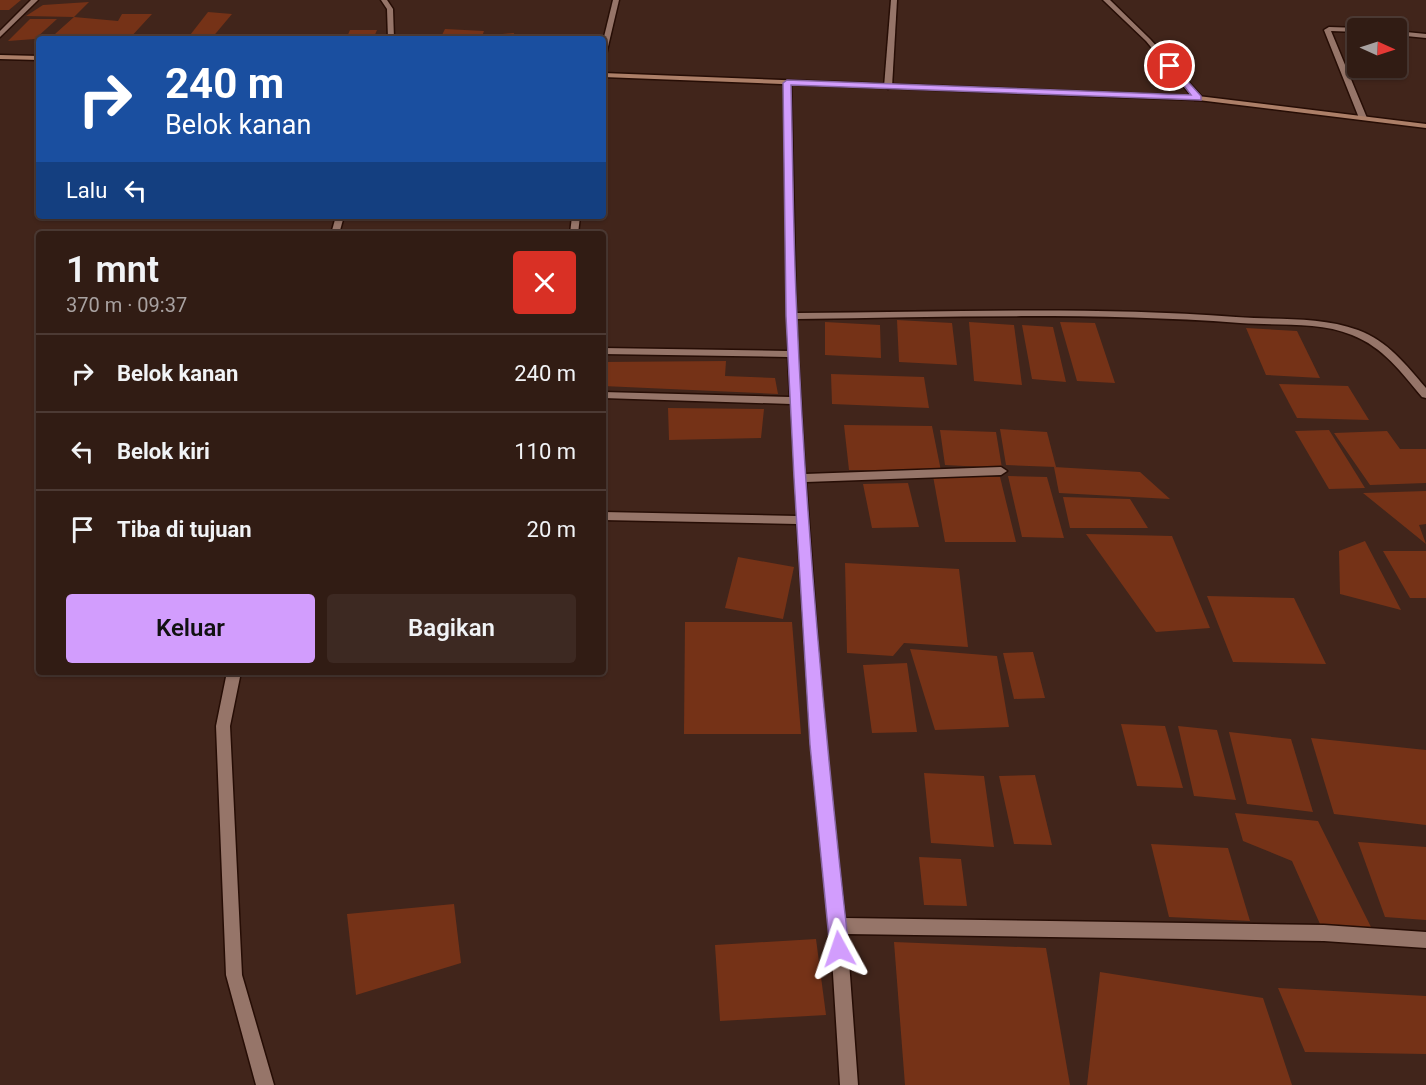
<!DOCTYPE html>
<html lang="id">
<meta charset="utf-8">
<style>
body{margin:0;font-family:Roboto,sans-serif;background:#3d2922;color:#f1f3f6;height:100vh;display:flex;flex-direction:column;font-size:22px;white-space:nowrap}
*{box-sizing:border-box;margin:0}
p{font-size:20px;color:#a8a1a0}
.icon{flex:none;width:33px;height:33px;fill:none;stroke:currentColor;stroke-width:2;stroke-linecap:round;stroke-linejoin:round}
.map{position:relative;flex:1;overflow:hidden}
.sheet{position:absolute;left:36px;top:231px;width:570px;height:444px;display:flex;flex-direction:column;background:#311c14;border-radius:6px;box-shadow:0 2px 4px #0004,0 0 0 2px #4c3a34}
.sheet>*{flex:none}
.guide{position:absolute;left:36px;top:36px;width:570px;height:183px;border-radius:6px;box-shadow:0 2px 4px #0004,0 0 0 2px #4c3a34;background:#1a4fa0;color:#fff;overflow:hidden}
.needle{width:39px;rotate:93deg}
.tools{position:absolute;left:1347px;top:18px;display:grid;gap:12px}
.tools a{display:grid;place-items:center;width:60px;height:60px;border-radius:6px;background:#311c14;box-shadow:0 2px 4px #0004,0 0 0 2px #4c3a34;font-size:30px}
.pin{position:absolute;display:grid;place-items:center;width:51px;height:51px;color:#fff;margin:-26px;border:3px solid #fff;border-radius:50%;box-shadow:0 2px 6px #0007}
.me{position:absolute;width:66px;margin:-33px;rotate:355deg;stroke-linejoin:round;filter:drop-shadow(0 0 4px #0008)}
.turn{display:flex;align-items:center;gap:21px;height:126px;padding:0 30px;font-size:27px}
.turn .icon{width:78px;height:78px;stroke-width:2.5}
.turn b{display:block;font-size:42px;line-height:51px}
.then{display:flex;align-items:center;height:57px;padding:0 30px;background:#0003;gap:12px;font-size:22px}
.round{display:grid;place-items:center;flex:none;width:63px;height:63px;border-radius:6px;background:#3d2922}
.headline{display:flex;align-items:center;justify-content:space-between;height:102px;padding:0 30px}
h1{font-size:36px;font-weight:600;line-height:45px}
.cta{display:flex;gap:12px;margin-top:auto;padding:12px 30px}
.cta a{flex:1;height:69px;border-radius:6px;background:#d29dfd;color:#111;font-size:24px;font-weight:600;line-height:69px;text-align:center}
.cta a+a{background:#3d2922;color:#f1f3f6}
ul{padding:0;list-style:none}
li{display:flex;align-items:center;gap:18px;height:78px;padding:0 30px;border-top:2px solid #4c3a34}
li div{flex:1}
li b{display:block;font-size:22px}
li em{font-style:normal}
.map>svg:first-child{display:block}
.building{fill:#753217}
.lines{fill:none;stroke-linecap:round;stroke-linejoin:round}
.street-casing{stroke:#260d05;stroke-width:3}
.secondary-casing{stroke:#260d05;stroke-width:3}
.street{fill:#967569;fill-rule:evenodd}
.secondary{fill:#ac7f68;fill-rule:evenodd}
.route{fill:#d29dfd;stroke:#8866a4;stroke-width:1.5}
</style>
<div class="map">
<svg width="1426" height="1085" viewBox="0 0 1426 1085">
<rect width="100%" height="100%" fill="#41251b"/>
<!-- building -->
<g class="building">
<polygon points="0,0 21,0 9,10 0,10"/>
<polygon points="89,2 74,17 26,16 43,5"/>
<polygon points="208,12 232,14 211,39 187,39"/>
<polygon points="122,14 152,14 129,39 77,35 75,39 48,39 49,36 73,36 55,34 74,17 118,21"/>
<polygon points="30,19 57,19 35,39 8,41"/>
<polygon points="445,29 484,31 481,39 440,39"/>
<polygon points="350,30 377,30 373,39 346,39"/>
<polygon points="514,33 513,39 490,39 492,35"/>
<polygon points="897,320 952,323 957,365 899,362"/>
<polygon points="825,322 880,325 881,358 825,355"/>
<polygon points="969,322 1014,325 1022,385 974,381"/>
<polygon points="1060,322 1095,323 1115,383 1077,381"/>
<polygon points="1022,325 1053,327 1066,382 1032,379"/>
<polygon points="1246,328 1297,331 1320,378 1266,375"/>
<polygon points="726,361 725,376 775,378 778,394 603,386 603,362"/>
<polygon points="831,374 924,377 929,408 832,404"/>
<polygon points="1279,384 1348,386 1369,420 1297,418"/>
<polygon points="668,408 764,409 761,438 669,440"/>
<polygon points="844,425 932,426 941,471 849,470"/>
<polygon points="1000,429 1047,432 1056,467 1006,465"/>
<polygon points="940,430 996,432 1002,468 945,465"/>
<polygon points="1329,430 1365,488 1329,489 1295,431"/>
<polygon points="1387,431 1400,449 1426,449 1426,483 1370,485 1334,433"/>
<polygon points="1054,467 1140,472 1170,499 1059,493"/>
<polygon points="933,476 1000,477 1016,542 945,542"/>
<polygon points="1008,476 1047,477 1064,538 1022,537"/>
<polygon points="908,483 919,527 872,528 863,484"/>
<polygon points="1426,491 1426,524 1419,525 1426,544 1363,493"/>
<polygon points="1063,497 1130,499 1148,528 1070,528"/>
<polygon points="1086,534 1172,536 1210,628 1156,632"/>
<polygon points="1365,541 1401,610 1340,594 1339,551"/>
<polygon points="1383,551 1426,551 1426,598 1410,598"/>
<polygon points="738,557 794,567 783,619 725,608"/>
<polygon points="845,563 959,569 968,647 904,643 893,656 847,653"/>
<polygon points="1207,596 1294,598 1326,664 1233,662"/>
<polygon points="685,622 792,622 801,734 684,734"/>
<polygon points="910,649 997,656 1009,727 935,730"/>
<polygon points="1033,652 1045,698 1014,699 1003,653"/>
<polygon points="907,663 917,732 872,733 863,665"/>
<polygon points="1121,724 1165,726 1183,788 1137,786"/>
<polygon points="1178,726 1217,730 1236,800 1194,796"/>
<polygon points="1229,732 1291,739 1313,812 1247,804"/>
<polygon points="1311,738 1426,750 1426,825 1334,814"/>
<polygon points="924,773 984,776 994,847 931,843"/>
<polygon points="1035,775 1052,845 1014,844 999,776"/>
<polygon points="1235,813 1318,821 1373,931 1324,933 1292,861 1243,841"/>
<polygon points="1358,842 1426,847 1426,920 1385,917"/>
<polygon points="1151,844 1228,848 1250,921 1169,917"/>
<polygon points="919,857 961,859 967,906 924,905"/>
<polygon points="454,904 461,963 356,995 347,914"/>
<polygon points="816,939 826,1015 720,1021 715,945"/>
<polygon points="894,942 1046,948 1070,1085 905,1085"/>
<polygon points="1100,972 1263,998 1292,1085 1087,1085"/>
<polygon points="1278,988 1426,996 1426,1054 1305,1052"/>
</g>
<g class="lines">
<!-- street casing -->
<g class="street-casing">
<g id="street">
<polygon points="31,0 38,0 0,37 0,31"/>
<polygon points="381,0 387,0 393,9 394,39 388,39 387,9"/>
<polygon points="613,0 619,0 606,55 603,57 603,41"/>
<polygon points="891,0 897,0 892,87 888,89 884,87"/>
<polygon points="1103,0 1110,0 1150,39 1201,96 1201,100 1195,100 1146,41"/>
<polygon points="1329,27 1360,28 1358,28 1358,32 1331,31 1367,118 1366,120 1359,118 1324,30"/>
<polygon points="1396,31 1426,34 1426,38 1396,35"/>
<path d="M 784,81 L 791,83 L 796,313 C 943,312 1090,306 1236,317 C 1276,320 1320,316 1358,330 C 1388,341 1406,365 1426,388 L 1426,398 L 1422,397 C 1402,373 1383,347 1352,335 C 1318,321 1276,326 1240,323 C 1092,312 944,317 796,319 L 805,474 L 1001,467 L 1007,471 L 1001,475 L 806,482 L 825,745 L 845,918 L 1324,925 L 1426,932 L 1426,948 L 1324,941 L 847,934 L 858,1085 L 840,1085 L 830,926 L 811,745 L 797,524 L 603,520 L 603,512 L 797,516 L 791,404 L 603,398 L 603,392 L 790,397 L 788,357 L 603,354 L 603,348 L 788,351 Z"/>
<polygon points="336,216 344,216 339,234 331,234"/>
<polygon points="572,216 580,216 578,234 570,234"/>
<polygon points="227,672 241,672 230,726 242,975 274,1085 256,1085 226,975 216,726"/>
</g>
</g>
<!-- secondary casing -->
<g class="secondary-casing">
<g id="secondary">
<polygon points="0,55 39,56 39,60 0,59"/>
<polygon points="603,73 1198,96 1426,124 1426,128 1198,100 603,77"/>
</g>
</g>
<!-- street -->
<use href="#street" class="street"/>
<!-- secondary -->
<use href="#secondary" class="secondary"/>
</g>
<!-- route -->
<path class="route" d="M 1168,65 L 1173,65 L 1201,96 L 1201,100 L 791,85 C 793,162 793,240 797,317 C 806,528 825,739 849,949 L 846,955 L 839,958 L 833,955 L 830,949 L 810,745 L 794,478 L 786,316 L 783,83 L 787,80 L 1191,95 Z"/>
</svg>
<div class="tools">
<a><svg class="needle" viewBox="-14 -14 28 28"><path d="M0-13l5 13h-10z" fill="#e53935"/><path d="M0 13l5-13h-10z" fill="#a8a1a0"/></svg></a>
</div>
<div class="pin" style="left:1170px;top:66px;background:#d93025"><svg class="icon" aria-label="arrive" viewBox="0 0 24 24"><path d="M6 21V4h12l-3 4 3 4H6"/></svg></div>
<svg class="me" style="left:839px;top:949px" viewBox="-20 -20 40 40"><path d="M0-17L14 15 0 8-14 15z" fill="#d29dfd" stroke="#fff" stroke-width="4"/></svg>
<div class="guide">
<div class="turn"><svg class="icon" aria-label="right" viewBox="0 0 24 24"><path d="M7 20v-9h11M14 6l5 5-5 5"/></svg><div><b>240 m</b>Belok kanan</div></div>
<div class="then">Lalu<svg class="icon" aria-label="left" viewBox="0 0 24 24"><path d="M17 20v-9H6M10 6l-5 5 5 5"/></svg></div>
</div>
<section class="sheet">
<div class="headline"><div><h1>1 mnt</h1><p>370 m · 09:37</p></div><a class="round" style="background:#d93025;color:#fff"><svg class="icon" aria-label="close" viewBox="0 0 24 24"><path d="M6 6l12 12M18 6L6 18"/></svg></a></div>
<ul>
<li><svg class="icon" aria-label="right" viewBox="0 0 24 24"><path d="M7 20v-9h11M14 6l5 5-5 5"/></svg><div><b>Belok kanan</b></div><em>240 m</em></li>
<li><svg class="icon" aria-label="left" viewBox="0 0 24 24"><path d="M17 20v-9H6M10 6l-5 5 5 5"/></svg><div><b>Belok kiri</b></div><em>110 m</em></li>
<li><svg class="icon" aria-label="arrive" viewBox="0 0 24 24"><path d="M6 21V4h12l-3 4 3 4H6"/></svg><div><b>Tiba di tujuan</b></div><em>20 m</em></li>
</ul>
<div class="cta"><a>Keluar</a><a>Bagikan</a></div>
</section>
</div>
